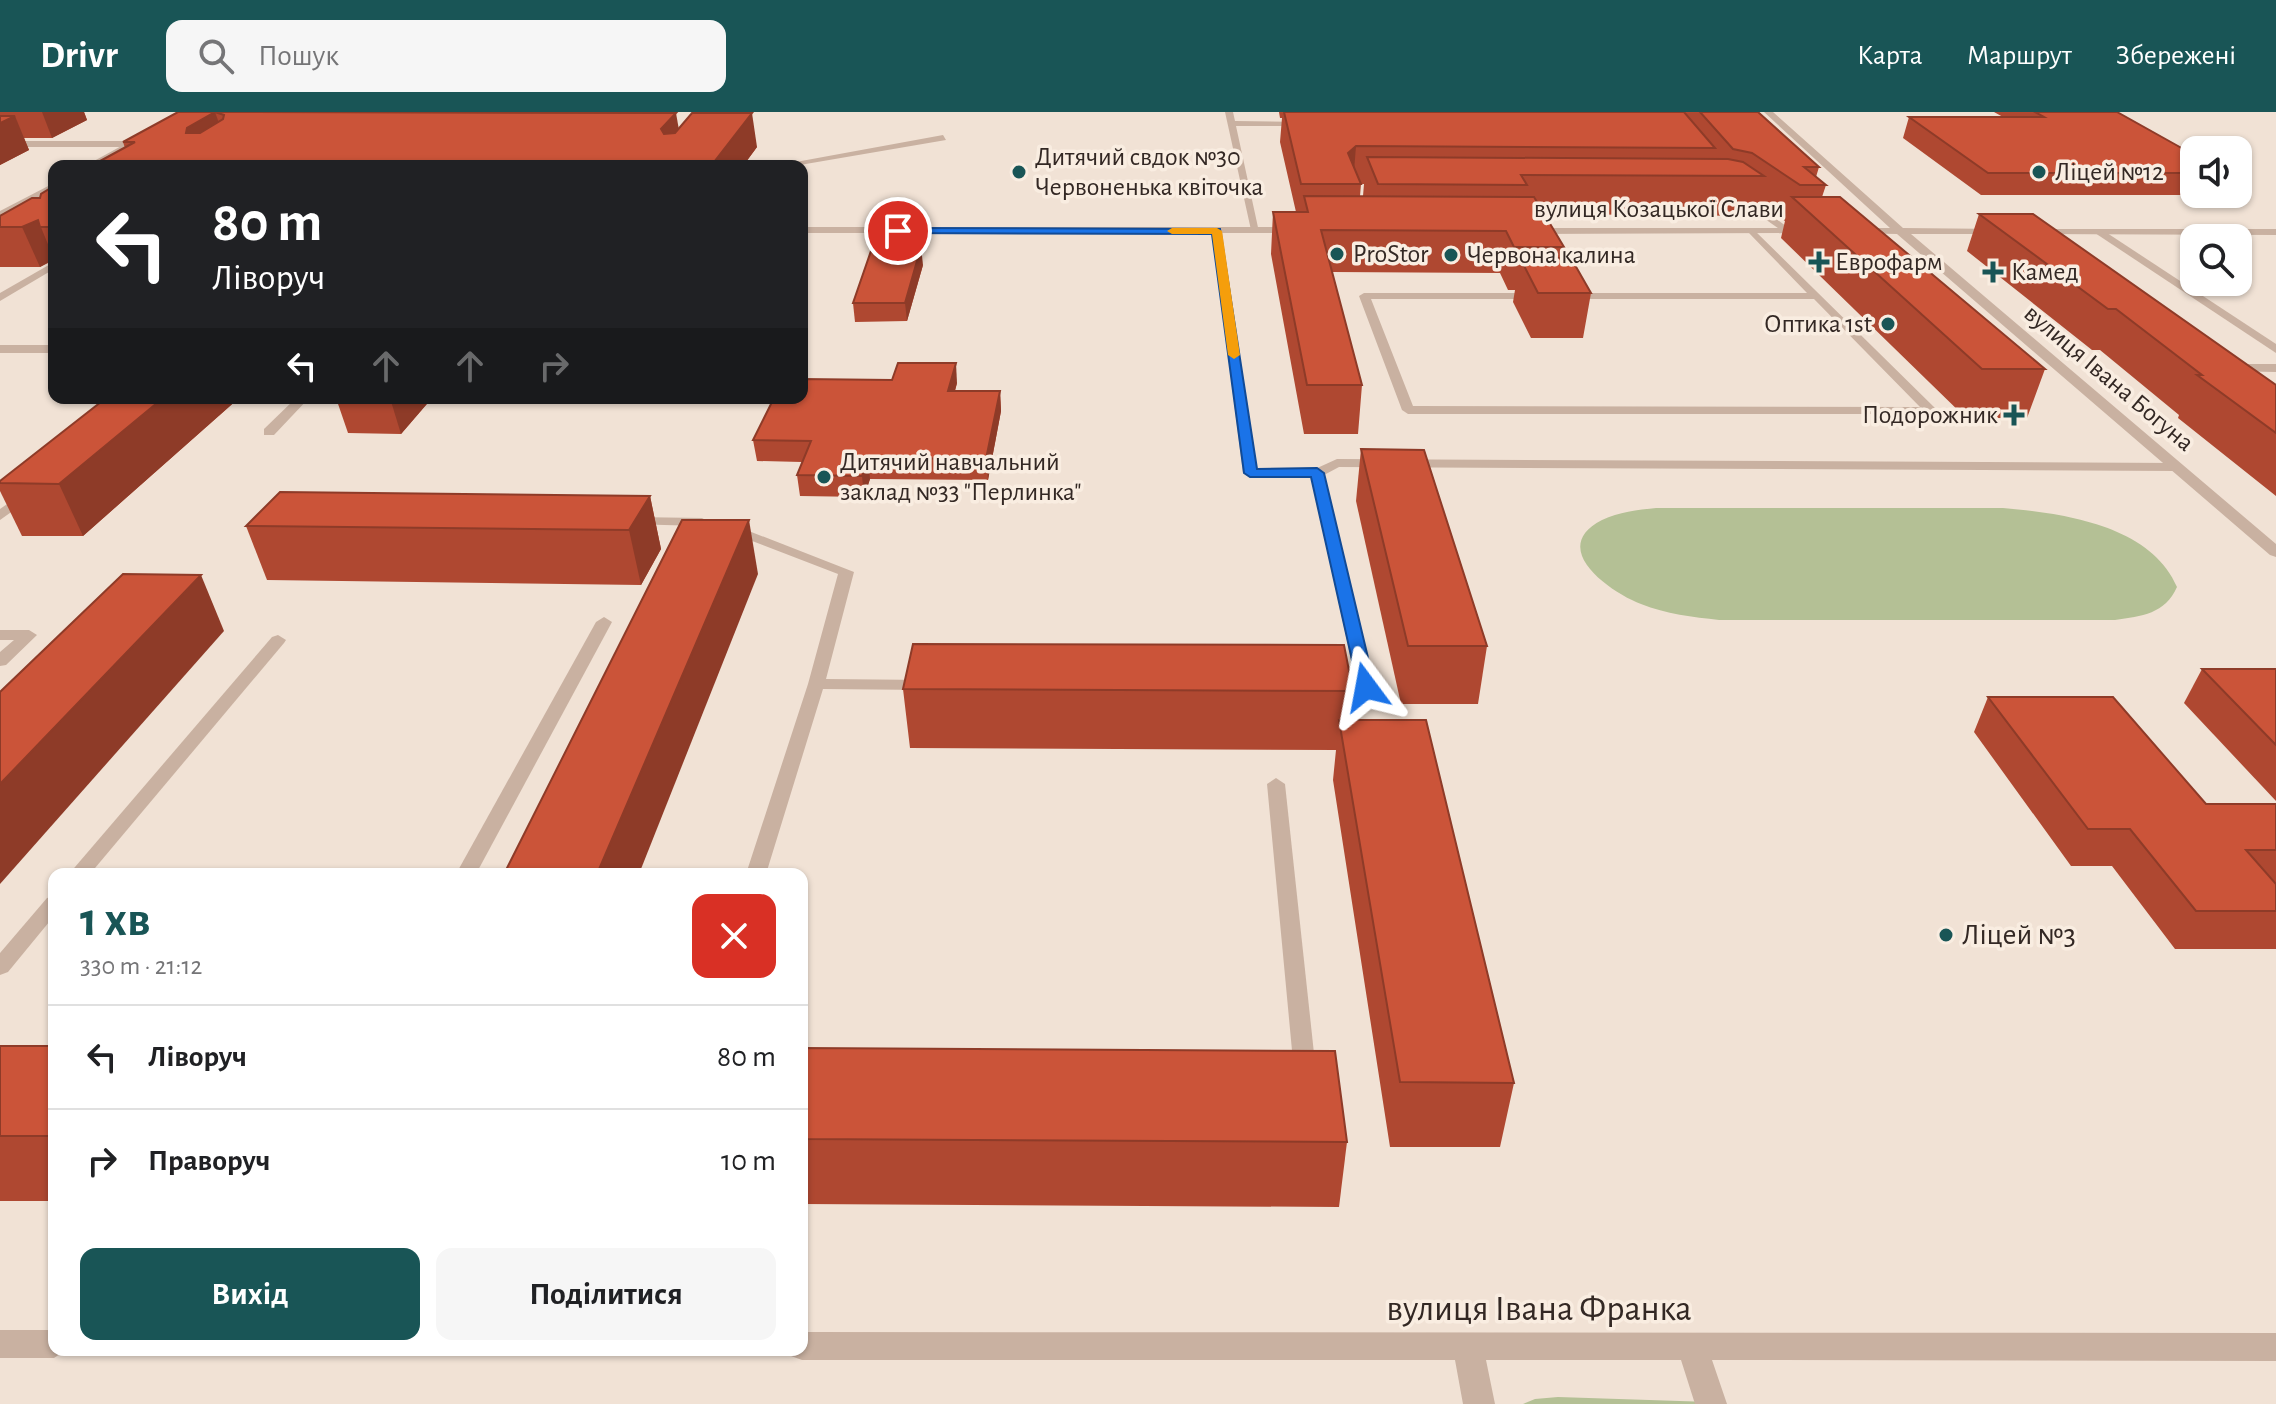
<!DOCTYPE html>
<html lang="uk">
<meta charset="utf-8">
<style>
body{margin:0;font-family:"Alegreya Sans",sans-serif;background:#f6f6f6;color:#202124;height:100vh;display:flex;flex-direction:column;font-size:30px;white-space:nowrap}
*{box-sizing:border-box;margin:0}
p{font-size:26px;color:#757577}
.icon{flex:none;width:44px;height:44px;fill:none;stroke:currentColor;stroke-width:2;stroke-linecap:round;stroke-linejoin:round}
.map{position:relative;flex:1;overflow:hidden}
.sheet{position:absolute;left:48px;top:756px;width:760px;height:488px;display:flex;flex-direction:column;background:#fff;border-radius:16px;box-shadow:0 2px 6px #0004}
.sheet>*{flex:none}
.guide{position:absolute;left:48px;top:48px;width:760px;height:244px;border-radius:16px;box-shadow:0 2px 6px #0004;background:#202124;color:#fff;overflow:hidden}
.buttons{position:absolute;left:2180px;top:24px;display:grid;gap:16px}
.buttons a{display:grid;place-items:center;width:72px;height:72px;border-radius:16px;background:#fff;box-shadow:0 2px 6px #0004;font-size:40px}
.pin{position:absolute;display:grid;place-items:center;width:68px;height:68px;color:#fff;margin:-34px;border:4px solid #fff;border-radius:50%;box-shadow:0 2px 8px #0007}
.me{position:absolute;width:88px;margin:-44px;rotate:347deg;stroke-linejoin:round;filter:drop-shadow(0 0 6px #0008)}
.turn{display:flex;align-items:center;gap:28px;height:168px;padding:0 32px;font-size:36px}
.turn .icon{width:104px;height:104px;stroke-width:2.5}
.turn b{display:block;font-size:56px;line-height:68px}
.lanes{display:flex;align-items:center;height:76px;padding:0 32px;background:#0003;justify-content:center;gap:40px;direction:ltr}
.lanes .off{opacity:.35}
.round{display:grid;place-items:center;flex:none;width:84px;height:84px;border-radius:16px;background:#f6f6f6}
.head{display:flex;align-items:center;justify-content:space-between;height:136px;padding:0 32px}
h1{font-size:48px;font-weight:600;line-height:60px;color:#195556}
.cta{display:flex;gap:16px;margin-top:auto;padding:16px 32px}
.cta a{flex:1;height:92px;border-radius:16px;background:#195556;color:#fff;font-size:32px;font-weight:600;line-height:92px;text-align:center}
.cta a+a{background:#f6f6f6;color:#202124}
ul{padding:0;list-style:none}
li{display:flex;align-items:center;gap:24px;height:104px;padding:0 32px;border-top:2px solid #e0e0e0}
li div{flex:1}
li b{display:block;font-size:30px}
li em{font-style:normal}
header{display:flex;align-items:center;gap:48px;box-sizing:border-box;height:112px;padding:0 40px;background:#195556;color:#fff}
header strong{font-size:38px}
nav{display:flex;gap:44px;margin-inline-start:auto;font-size:28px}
.search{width:560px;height:72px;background:#f6f6f6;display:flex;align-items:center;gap:20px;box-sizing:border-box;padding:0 28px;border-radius:16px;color:#757577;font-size:30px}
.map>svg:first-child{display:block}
.green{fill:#b4c095}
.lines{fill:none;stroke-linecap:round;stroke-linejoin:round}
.service{fill:#c9b1a1;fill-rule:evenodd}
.minor{fill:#c9b1a1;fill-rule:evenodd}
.tertiary{fill:#c9b1a1;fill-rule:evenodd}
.wall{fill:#af4831;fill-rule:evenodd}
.shaded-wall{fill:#8e3b28}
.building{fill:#cb5439;stroke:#8e3b28;stroke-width:2}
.route{fill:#1a73e8;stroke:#114b97;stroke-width:2}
.slow{fill:#f59e0b}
.poi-dot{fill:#195556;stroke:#f9ede1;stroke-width:3}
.labels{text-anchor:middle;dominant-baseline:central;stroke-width:7;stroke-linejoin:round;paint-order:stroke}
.far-poi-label{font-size:26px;fill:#332824;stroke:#f9ede1;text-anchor:start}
.far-street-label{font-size:26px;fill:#332824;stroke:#f9ede1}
.poi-label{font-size:30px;fill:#332824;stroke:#f9ede1;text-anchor:start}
.near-street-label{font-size:36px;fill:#332824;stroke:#f9ede1}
</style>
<header>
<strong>Drivr</strong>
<div class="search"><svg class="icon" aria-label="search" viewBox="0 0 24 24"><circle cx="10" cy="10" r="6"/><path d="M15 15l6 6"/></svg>Пошук</div>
<nav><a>Карта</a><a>Маршрут</a><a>Збережені</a></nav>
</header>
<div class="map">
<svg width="2276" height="1292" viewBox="0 0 2276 1292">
<rect width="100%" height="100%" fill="#f1e2d5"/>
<!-- green -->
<g class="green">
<path d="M 1656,396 L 2003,396 C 2062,401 2151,413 2177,475 C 2165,502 2142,504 2115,508 L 1719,508 C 1693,505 1666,502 1641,492 C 1610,480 1547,436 1602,408 C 1619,400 1637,398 1656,396 Z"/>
<polygon points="1558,1285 1710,1290 1711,1292 1523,1292 1535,1287"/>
</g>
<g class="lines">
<!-- service -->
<g class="service">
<polygon points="1225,0 1233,0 1235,9 1305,10 1309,12 1305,14 1236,14 1259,120 1251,118"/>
<polygon points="943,23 946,28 794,54 774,54"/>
<polygon points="0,29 131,29 135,32 131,35 0,35"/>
<polygon points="1735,82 1741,82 1793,119 1785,121 1735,86"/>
<polygon points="1217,116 1222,119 1256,357 1315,357 1337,347 2176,351 2183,355 2176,359 1339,355 1324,363 1374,575 1366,580 1328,580 1322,579 1320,575 1322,571 1356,570 1311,365 1250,365 1243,361 1212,119"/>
<polygon points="1752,116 1935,296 1935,302 1408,302 1402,298 1359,184 1364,181 1538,181 1543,184 1538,187 1371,187 1413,294 1920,295 1814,187 1568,187 1563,184 1568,181 1807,181 1749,121 1747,119"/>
<polygon points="2095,117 2101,117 2276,232 2276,241 2095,121"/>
<polygon points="54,150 54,157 0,189 0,181"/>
<rect x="0" y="233" width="54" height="8"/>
<polygon points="2228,252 2276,252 2276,260 2224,259 2224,253"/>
<polygon points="296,286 309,286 274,323 264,323 264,317"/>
<polygon points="26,379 33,383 31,386 0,408 0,397"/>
<polygon points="632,405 702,406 709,410 702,414 627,412 627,406"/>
<polygon points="731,412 854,460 826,567 927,568 935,573 927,578 823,577 766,762 746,762 808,572 838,462 726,419 724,416"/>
<polygon points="604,505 612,510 476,762 456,762 596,510"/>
<polygon points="0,518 29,518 37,523 6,553 0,554 0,540 14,528 0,528"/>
<polygon points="278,523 286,528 284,531 90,762 69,762 272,525"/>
<polygon points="1276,666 1285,672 1316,960 1313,966 1305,969 1297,966 1294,960 1267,672"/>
<polygon points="54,784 54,804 8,860 0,863 0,841 47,786"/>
</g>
<!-- minor -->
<g class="minor">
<polygon points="1764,0 1773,0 1903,116 2002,117 2002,121 1998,122 1911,122 2276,432 2276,445 2270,443 1897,122 1850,121 1850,117 1854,116 1890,116"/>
<polygon points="802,115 1298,115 1303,118 1298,121 802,121"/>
<polygon points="1810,116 1814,117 1814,121 1530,122 1525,119 1530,116"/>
<polygon points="2030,117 2276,117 2276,123 2034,122 2030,121"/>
<polygon points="0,1218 54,1218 54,1238 66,1238 54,1246 0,1246"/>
<polygon points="802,1220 2276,1221 2276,1249 1712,1248 1727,1292 1695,1292 1681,1248 1486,1248 1495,1292 1463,1292 1455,1248 802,1248 791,1244 789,1238 802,1238"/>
</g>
<!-- tertiary -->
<g class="tertiary">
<polygon points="183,0 194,0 97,54 85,54"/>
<polygon points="54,71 54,78 0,106 0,99"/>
</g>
</g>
<!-- wall -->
<g class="wall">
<polygon points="0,0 84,0 87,8 52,26 24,26 29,38 0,53"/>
<polygon points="178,0 649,0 679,17 757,35 743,54 91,54 125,36 123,30"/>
<path d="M 1279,0 L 1758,0 L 1819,55 L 1816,65 L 1826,73 L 1822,85 L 2045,257 L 2027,306 L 1966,306 L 1781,126 L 1785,109 L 1758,90 L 1755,104 L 1544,102 L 1564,135 L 1562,146 L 1591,181 L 1583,226 L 1531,226 L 1513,190 L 1515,178 L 1508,178 L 1500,161 L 1332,160 L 1362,273 L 1358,322 L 1304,322 L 1271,142 L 1273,100 L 1296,100 L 1280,30 L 1282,6 L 1280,6 ZM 1361,72 L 1364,72 L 1363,84 L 1360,84 Z"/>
<polygon points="1994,0 2117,0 2194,43 2194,82 2218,82 2217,83 1981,83 1903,26 1909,5 2003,5"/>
<polygon points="54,74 54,148 40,155 0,155 0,104 40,86"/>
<polygon points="1979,102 2276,273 2276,384 2178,306 2179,303 2100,238 2092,238 1967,139"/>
<polygon points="923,153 907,209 855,210 853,191"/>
<polygon points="957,271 955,279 1000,279 1001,299 988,368 870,367 864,385 800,384 797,363 802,350 757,349 753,328"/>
<polygon points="106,286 239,286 83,424 22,424 0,379 0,369"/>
<polygon points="336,286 432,286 401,322 348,321"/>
<polygon points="1361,337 1487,534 1478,592 1401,592 1356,389"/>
<polygon points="650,384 661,437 641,473 267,468 246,414"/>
<polygon points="2202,557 2276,557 2276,689 2184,591"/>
<polygon points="903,577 1353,579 1350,608 1514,971 1500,1035 1390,1035 1333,668 1336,638 910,636"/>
<polygon points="1988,585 2206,692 2276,692 2276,837 2175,837 2112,754 2071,754 1974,620"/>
<rect x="0" y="934" width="54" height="155"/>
<polygon points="802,936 1347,1030 1339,1095 802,1092"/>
</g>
<!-- shaded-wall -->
<g class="shaded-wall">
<polygon points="42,0 84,0 87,8 52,26"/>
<polygon points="215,0 227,34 186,21 187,16"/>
<polygon points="676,1 682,35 668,52 661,17"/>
<polygon points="752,1 757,35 743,54 715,54 714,50"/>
<polygon points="15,4 29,38 0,53 0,11"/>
<polygon points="1356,34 1353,72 1348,41"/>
<polygon points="38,108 54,147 40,155 22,115"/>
<polygon points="921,135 923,153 907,209 905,191"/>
<polygon points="956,251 957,271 949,299 948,279"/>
<polygon points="1000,279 1001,299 988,368 986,347"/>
<polygon points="163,286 239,286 83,424 59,372"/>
<polygon points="390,286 432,286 401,322"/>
<polygon points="868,346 870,367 864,385 862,364"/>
<polygon points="650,384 661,437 641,473 629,418"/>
<polygon points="749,408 758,462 639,762 597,762"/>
<polygon points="201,463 224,519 0,772 0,672"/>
</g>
<!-- building -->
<g class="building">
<polygon points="178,0 215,0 187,16 186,21 200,21 223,7 224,3 215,0 676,1 661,17 664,22 675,21 692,1 752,1 714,50 676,50 673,54 91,54 135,30 123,30"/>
<polygon points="1284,0 1684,0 1715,36 1356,34 1348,41 1361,72 1301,72"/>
<polygon points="1700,0 1758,0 1819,55 1804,55 1826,73 1800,73 1752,41 1733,37"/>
<polygon points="2035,0 2117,0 2194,43 2194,61 1988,61 1909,5 2044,5"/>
<polygon points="0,4 15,4 0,11"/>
<polygon points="1367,45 1728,47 1743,50 1764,64 1521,63 1527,73 1378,72"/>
<polygon points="54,74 54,115 40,115 38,108 22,115 0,115 0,104 32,86 40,86 41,82"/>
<polygon points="1304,84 1534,85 1564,135 1514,135 1506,119 1321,118 1362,273 1307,273 1273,100 1308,100"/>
<polygon points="1792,85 1840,85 2045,257 1982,257"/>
<polygon points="1979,102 2033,102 2276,273 2276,321 2197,263 2202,263 2116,197 2108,197"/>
<polygon points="921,135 905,191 853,191 872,136"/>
<polygon points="1520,146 1571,146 1591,181 1538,181"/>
<polygon points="898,251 956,251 948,279 1000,279 986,347 868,346 862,364 797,363 811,329 753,328 774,286 802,286 802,267 892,268"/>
<polygon points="106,286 163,286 59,372 0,371 0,369"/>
<polygon points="1361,337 1424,338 1487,534 1408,534"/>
<polygon points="280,380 650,384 629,418 246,414"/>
<polygon points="682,408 749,408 597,762 504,762"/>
<polygon points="123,462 201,463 0,672 0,580"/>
<polygon points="913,532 1344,533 1353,579 903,577"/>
<polygon points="2202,557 2276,557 2276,633"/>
<polygon points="1988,585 2113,585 2206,692 2276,692 2276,738 2246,738 2276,772 2276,799 2196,799 2130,717 2088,717"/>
<polygon points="1339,608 1426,608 1514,971 1400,970"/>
<rect x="0" y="934" width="54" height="90"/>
<polygon points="802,936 1335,939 1347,1030 802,1027"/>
</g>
<!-- route -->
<polygon class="route" points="898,116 1220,117 1257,357 1317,356 1324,361 1375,575 1372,579 1360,579 1358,575 1311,365 1250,365 1244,361 1212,122 894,121 894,116"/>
<!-- slow -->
<polygon class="slow" points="1217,116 1222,119 1240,243 1234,247 1228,243 1212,122 1172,122 1167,119 1172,116"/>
<!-- markers -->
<g class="poi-dot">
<circle cx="1019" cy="60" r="8"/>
<circle cx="2039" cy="60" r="8"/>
<circle cx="1337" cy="142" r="8"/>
<circle cx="1451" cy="143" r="8"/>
<path d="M1815 138h8v8h8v8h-8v8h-8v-8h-8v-8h8z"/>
<path d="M1989 148h8v8h8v8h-8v8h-8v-8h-8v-8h8z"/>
<circle cx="1888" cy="212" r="8"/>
<path d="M2010 291h8v8h8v8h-8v8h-8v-8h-8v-8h8z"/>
<circle cx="824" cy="365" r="8"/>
<circle cx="1946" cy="823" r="8"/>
</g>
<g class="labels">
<!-- far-poi labels -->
<g class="far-poi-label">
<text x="1035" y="45">Дитячий свдок №30<tspan x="1035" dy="30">Червоненька квіточка</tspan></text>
<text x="2055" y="60">Ліцей №12</text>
<text x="1353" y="142">ProStor</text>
<text x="1467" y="143">Червона калина</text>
<text x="1835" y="150">Еврофарм</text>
<text x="2011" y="160">Камед</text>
<text x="1872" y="212" text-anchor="end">Оптика 1st</text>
<text x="1998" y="303" text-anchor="end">Подорожник</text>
<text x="840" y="350">Дитячий навчальний<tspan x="840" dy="30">заклад №33 "Перлинка"</tspan></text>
</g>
<!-- far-street labels -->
<g class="far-street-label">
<text x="1659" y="97">вулиця Козацької Слави</text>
<text transform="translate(2109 266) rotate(40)">вулиця Івана Богуна</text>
</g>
<!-- poi labels -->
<g class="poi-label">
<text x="1962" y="823">Ліцей №3</text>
</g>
<!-- near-street labels -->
<g class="near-street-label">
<text x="1539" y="1197">вулиця Івана Франка</text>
</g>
</g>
</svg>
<div class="buttons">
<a><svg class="icon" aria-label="sound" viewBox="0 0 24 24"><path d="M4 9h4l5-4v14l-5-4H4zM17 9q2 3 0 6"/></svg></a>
<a><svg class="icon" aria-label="search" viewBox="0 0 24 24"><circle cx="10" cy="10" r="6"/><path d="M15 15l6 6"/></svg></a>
</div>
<div class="pin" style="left:898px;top:119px;background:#d93025"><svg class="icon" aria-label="arrive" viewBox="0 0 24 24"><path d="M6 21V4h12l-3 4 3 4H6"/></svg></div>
<svg class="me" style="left:1366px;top:575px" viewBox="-20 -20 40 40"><path d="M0-17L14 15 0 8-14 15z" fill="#1a73e8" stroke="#fff" stroke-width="4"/></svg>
<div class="guide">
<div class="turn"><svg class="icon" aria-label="left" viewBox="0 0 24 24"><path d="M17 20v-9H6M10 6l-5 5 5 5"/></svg><div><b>80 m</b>Ліворуч</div></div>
<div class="lanes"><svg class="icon" aria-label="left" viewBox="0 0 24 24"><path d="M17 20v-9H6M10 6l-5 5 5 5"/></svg><svg class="icon off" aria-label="ahead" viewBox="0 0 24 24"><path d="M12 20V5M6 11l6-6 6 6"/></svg><svg class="icon off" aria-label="ahead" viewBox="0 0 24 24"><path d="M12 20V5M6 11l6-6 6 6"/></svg><svg class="icon off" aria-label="right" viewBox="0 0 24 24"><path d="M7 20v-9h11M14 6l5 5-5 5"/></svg></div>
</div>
<section class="sheet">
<div class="head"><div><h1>1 хв</h1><p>330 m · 21:12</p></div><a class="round" style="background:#d93025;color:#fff"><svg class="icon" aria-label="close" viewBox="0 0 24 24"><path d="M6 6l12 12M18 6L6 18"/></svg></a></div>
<ul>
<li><svg class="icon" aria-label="left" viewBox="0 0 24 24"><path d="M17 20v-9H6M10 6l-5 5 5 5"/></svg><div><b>Ліворуч</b></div><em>80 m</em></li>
<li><svg class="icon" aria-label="right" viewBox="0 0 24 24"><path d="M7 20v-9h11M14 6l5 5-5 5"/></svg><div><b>Праворуч</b></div><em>10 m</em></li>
</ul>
<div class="cta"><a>Вихід</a><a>Поділитися</a></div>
</section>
</div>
